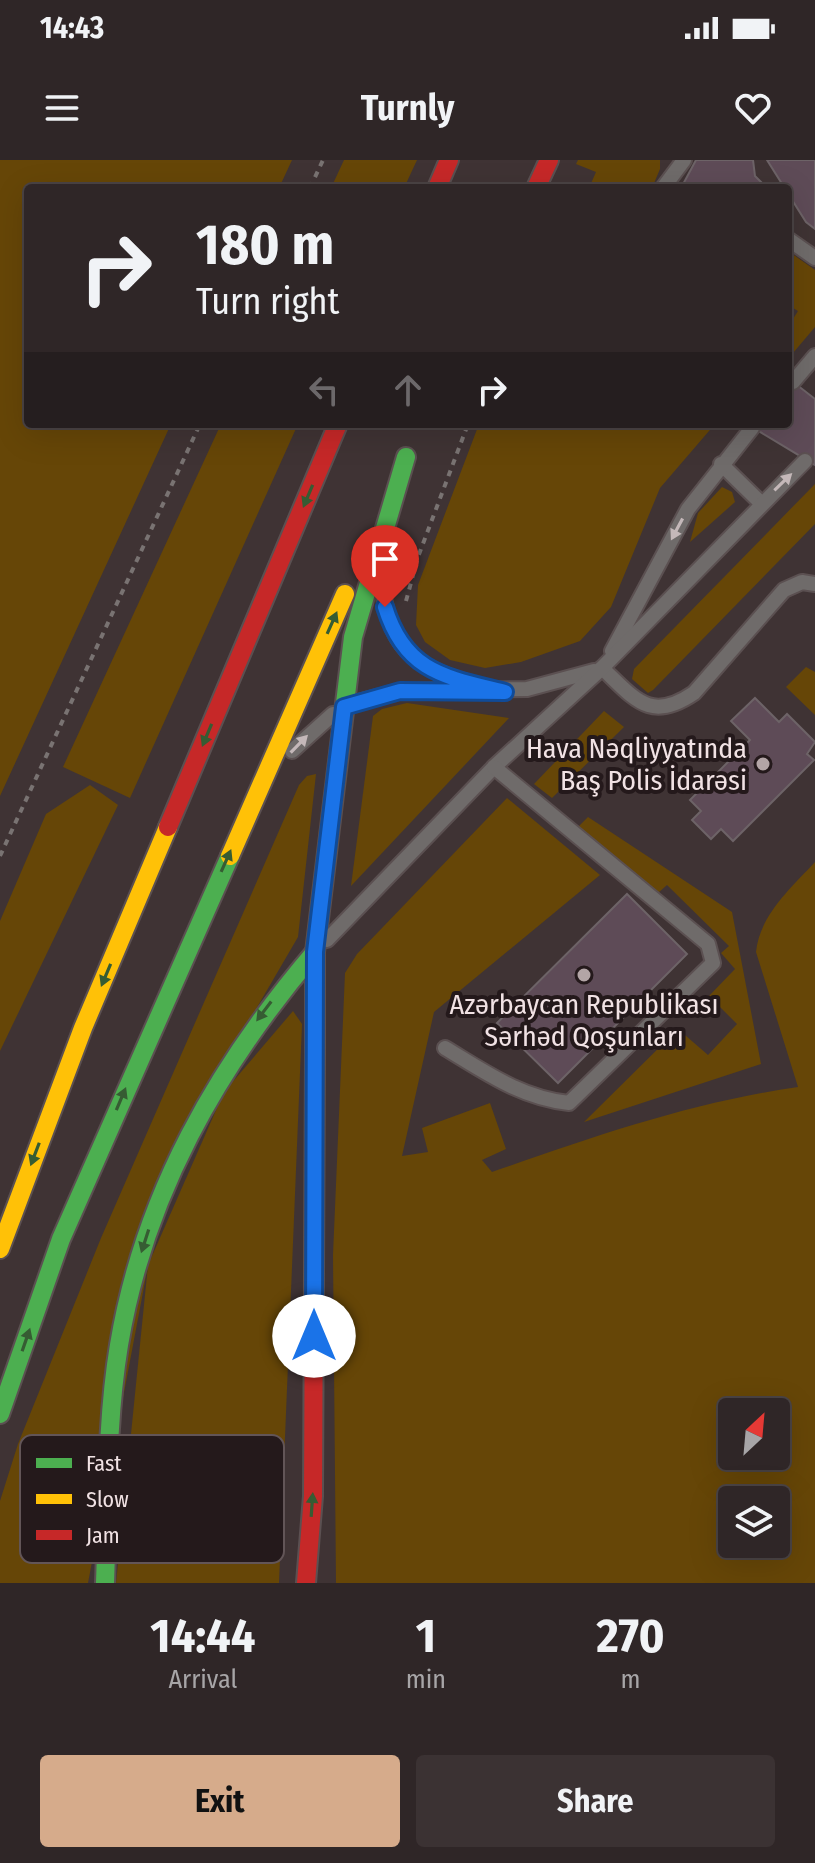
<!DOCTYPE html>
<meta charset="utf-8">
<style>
body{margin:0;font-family:"Fira Sans Condensed",sans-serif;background:#3b3233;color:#f1f3f6;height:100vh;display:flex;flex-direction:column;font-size:30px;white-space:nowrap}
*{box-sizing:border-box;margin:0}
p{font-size:26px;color:#a7a5a7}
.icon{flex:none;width:44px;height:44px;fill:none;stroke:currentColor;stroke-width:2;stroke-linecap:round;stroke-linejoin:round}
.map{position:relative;height:1423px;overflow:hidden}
.sheet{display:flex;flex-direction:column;background:#2f2627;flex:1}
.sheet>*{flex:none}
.guide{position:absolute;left:24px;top:24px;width:768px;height:244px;border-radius:8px;box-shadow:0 8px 32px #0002,0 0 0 2px #4a4344;background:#2f2627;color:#f1f3f6;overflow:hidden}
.needle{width:52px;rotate:26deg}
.tools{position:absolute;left:718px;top:1238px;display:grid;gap:16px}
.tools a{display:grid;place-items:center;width:72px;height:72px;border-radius:8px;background:#2f2627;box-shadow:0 8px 32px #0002,0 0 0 2px #4a4344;font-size:40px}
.pin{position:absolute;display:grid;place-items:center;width:68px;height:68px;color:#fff;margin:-82px -34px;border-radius:50% 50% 50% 0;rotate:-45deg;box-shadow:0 0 8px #0007}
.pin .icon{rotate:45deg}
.me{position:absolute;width:88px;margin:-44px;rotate:0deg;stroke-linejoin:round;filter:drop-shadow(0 0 6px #0008)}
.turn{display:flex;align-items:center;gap:28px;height:168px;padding:0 40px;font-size:36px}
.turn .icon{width:104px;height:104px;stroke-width:2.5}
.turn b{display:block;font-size:56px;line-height:68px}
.lanes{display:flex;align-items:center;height:76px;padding:0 40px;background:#0003;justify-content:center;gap:40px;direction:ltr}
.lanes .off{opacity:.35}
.eta{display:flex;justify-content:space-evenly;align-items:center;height:136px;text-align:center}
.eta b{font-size:48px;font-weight:700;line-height:56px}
.action{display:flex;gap:16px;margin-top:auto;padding:16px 40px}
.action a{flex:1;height:92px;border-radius:8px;background:#d6ab8b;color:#111;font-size:32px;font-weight:700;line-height:92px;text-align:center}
.action a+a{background:#3b3233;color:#f1f3f6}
.status{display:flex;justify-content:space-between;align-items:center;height:56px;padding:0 40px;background:#2f2627;direction:ltr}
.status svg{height:22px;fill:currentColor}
header{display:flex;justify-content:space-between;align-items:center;height:104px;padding:0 40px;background:#2f2627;font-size:36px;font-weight:700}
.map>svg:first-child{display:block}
.green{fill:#664607;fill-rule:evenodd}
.building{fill:#5e4b57;stroke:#6d6367;stroke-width:2}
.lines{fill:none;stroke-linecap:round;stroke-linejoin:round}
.lane-casing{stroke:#5b5051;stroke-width:18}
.fast-casing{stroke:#5b5051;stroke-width:22}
.slow-casing{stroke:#5b5051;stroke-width:22}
.jam-casing{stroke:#5b5051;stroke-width:22}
.path{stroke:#797372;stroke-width:4;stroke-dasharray:6 6;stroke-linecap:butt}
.lane{stroke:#6f6b6a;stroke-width:14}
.fast{stroke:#4caf50;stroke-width:18}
.slow{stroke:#ffc107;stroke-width:18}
.jam{stroke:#c62828;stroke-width:18}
.oneway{fill:#c4b8b9}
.oneway2{fill:#365c33}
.route-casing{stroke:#114b97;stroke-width:20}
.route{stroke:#1a73e8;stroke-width:14}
.poi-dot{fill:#b3a5a6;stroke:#24191b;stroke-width:3}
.labels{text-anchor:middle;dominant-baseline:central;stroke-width:8;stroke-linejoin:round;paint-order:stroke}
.poi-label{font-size:28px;fill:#f1e2e4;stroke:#24191b;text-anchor:end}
.key{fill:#24191b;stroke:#625557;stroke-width:2}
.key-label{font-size:22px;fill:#f1e2e4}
</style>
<div class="status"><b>14:43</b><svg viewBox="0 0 49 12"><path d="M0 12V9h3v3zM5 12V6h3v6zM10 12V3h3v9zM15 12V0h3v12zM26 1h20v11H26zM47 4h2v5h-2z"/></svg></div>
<header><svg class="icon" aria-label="menu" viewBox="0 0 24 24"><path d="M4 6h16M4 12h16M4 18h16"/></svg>Turnly<svg class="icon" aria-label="heart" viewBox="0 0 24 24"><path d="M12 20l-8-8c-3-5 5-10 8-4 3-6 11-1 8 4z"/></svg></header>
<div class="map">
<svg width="815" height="1423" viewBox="0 0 815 1423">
<rect width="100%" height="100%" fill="#3f3334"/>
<!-- green -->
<g class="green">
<polygon points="0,0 292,0 279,28 28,28 28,264 171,264 0,636"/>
<polygon points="344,0 417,0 404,28 331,28"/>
<polygon points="578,0 660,0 660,9 652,28 589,28 596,12 576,4"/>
<polygon points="788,91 815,110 815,167 793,193 788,190 788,167 798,151 788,145"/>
<polygon points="221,264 298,264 130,638 63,607"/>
<polygon points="479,264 715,264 660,328 611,447 580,481 521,502 485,508 450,500 425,482 416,465 418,425"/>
<polygon points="815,324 815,364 653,530 648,533 632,519 634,509"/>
<polygon points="722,327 732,332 735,342 690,382 698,353"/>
<polygon points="806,507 815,512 815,555 786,527"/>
<polygon points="407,543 509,558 351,726 373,556 382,549"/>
<polygon points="604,551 624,567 552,638 534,624"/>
<polygon points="316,614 298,777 168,1000 88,1423 0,1423 0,1341 18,1284 101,1078 299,625 307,616"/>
<polygon points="90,625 118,645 0,891 0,761 46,654"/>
<path d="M 507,638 L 600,715 L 434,852 L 402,996 L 428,992 L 422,968 L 490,943 L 506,989 L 482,1000 L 492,1012 C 596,976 689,943 798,927 L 756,792 C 760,755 790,729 815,702 L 815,1423 L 336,1423 L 333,1095 L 345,813 L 357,794 ZM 732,1252 L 776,1252 L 776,1296 L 732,1296 ZM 732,1340 L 776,1340 L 776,1384 L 732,1384 Z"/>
<polygon points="588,657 732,752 761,904 584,962 678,869 708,895 737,864 709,836 735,809 721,793 729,786 667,725 658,733 578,667"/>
<polygon points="293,851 302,864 279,1423 116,1423 148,1105 224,932"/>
</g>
<!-- building -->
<g class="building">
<polygon points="696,0 753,0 755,16 763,24 758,28 681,28"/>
<polygon points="767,0 815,0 815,69 806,62"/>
<polygon points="788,218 815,239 815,305 747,264 788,264"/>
<polygon points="755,538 779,562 787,554 815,582 807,594 814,600 733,681 721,669 711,679 692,660 701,651 690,640 750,580 731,561"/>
<polygon points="627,734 687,794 558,923 497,863"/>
</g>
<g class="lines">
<!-- lane casing -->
<g class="lane-casing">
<g id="lane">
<polyline points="663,28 684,0"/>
<polyline points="788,79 815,98"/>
<polyline points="793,222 815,196"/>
<polyline points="721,304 761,343"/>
<path d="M 383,430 C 390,494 423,511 481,526"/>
<polyline points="612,491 688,349 752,268"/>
<path d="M 602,508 C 635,539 650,563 694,533 L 784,430 L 802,422 L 815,424"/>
<polyline points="351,544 400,531 527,529 594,511"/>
<polyline points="292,591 333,554"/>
<polyline points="327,780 494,607 602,508 805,301"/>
<path d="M 445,888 C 485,912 521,938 569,943 L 713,803 L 708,784 L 494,607"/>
</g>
</g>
<!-- fast casing -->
<g class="fast-casing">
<g id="fast">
<polyline points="315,892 315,792 353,477 406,297"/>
<polyline points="0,1254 61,1079 230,696"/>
<path d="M 105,1423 C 108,1344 106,1263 119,1185 C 144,1035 217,907 315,792"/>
</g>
</g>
<!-- slow casing -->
<g class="slow-casing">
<g id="slow">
<polyline points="230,696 345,434"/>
<polyline points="0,1089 83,868 168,667"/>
</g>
</g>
<!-- jam casing -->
<g class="jam-casing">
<g id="jam">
<polyline points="437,28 449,0"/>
<polyline points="536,28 549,0"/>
<polyline points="168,667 338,264"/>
<polyline points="306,1423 313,1336 315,892"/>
</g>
</g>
<!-- path -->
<g class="path">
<polyline points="310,28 323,0"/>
<polyline points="406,441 418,397 468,264"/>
<polyline points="0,696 200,264"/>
</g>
<!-- lane -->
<use href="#lane" class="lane"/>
<!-- fast -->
<use href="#fast" class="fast"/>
<!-- slow -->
<use href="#slow" class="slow"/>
<!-- jam -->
<use href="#jam" class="jam"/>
</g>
<!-- one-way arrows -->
<defs><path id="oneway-solid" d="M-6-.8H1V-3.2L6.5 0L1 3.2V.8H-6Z" transform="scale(2)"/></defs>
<g class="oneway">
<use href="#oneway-solid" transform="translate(783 322) rotate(-44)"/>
<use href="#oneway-solid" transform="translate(677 369) rotate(118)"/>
<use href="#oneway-solid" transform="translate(299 584) rotate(-46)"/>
</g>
<g class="oneway2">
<use href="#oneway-solid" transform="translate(308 336) rotate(113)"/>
<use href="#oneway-solid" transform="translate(332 463) rotate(-66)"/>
<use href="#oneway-solid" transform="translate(207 575) rotate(113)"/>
<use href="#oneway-solid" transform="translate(226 701) rotate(-66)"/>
<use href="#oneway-solid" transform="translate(106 815) rotate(113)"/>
<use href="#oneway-solid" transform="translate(264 851) rotate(127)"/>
<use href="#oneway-solid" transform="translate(121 939) rotate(-67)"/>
<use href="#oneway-solid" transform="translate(35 994) rotate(111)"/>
<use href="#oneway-solid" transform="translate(145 1081) rotate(108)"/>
<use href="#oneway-solid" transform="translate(26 1180) rotate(-71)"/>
<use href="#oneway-solid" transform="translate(312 1345) rotate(-86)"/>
</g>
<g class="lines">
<!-- route casing -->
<g class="route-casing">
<path id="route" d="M 314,1176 L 315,792 L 344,547 L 400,531 L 505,532 C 445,517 405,512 385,447"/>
</g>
<!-- route -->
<use href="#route" class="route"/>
</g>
<!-- markers -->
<g class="poi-dot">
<circle cx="763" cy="604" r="8"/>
<circle cx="584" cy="815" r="8"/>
</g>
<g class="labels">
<!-- poi labels -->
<g class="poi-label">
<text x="747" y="588">Hava Nəqliyyatında<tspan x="747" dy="32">Baş Polis İdarəsi</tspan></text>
<text x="584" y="844" text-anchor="middle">Azərbaycan Republikası<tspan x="584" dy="32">Sərhəd Qoşunları</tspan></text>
</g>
</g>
<!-- legend -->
<rect x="20" y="1275" width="264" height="128" rx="12" class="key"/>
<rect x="36" y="1298" width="36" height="10" fill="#4caf50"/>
<rect x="36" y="1334" width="36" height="10" fill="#ffc107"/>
<rect x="36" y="1370" width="36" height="10" fill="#c62828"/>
<g class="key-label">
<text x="86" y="1311">Fast</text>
<text x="86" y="1347">Slow</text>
<text x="86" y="1383">Jam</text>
</g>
</svg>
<div class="tools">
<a><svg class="needle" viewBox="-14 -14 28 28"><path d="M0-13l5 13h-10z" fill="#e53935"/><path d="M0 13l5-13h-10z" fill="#a7a5a7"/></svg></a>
<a><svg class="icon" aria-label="layers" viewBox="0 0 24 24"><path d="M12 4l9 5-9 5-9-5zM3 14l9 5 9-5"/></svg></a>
</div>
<div class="pin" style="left:385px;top:447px;background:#d93025"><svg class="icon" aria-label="arrive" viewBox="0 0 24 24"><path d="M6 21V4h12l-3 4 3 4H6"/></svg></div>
<svg class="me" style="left:314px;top:1176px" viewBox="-20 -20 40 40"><circle r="19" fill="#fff"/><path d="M0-13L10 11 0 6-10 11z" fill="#1a73e8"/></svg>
<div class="guide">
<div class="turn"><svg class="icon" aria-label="right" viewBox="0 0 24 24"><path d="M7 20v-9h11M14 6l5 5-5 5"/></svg><div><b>180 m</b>Turn right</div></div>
<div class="lanes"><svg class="icon off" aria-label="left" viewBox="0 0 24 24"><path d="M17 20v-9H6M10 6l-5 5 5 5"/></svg><svg class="icon off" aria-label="ahead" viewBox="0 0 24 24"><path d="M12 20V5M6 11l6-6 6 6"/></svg><svg class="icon" aria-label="right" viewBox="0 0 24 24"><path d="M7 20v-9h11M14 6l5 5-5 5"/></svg></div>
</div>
</div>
<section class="sheet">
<div class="eta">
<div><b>14:44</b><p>Arrival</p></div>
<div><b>1</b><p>min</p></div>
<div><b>270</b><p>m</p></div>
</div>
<div class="action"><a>Exit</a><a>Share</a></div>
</section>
